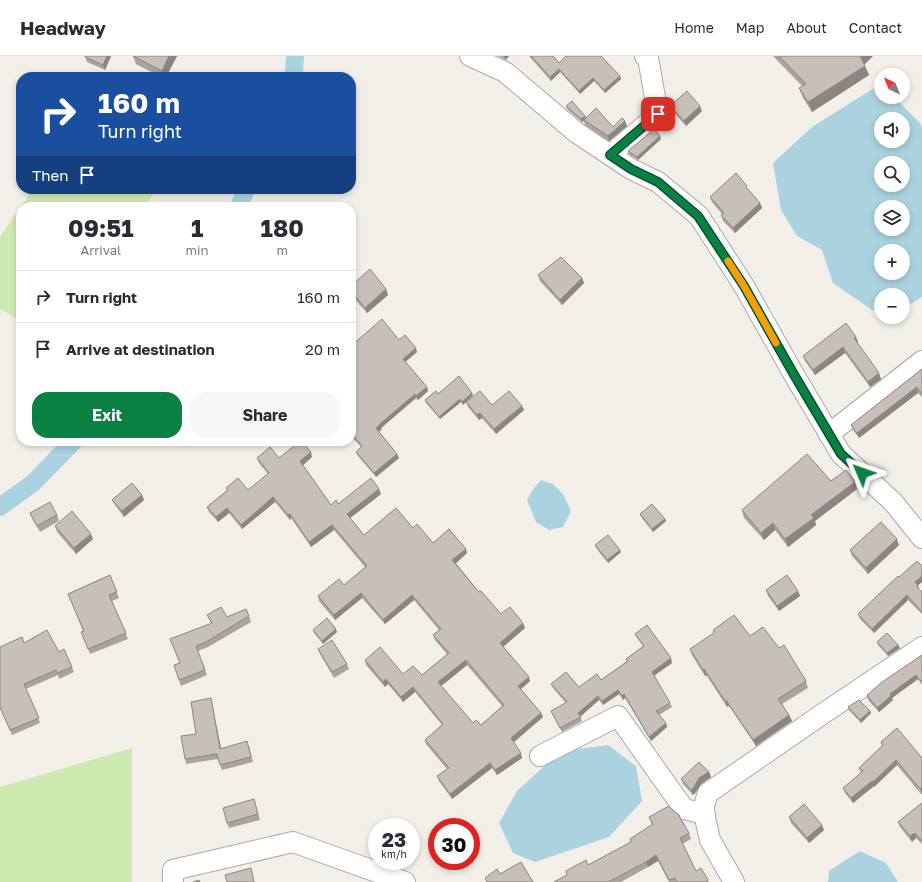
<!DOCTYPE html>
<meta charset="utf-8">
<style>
body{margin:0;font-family:"Golos Text",sans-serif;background:#f7f7f7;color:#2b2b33;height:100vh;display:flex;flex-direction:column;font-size:15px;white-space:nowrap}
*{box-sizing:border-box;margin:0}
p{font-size:13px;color:#7c7c81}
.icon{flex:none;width:22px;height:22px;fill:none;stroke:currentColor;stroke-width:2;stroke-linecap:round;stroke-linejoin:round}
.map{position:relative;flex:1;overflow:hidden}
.drawer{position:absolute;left:16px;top:146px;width:340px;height:244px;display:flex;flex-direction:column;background:#fff;border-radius:16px;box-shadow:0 2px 6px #0003}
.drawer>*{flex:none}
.guide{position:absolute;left:16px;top:16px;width:340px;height:122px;border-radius:16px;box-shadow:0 2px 6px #0003;background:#1a4fa0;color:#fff;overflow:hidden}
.needle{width:26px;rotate:317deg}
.tools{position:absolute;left:874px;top:12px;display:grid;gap:8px}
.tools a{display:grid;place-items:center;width:36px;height:36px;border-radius:50%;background:#fff;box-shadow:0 2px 6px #0003;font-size:20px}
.speed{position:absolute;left:368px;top:762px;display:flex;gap:8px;font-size:20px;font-weight:700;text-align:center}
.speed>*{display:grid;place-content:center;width:52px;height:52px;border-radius:50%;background:#fff;box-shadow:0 2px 6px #0003;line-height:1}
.speed small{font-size:10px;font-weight:400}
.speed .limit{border:6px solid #d22;background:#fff;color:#111}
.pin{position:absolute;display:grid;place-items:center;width:34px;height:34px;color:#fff;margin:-17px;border-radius:8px;box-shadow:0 2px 6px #0006}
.me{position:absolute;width:44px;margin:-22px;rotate:313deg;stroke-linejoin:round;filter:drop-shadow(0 0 3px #0008)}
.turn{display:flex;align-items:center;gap:14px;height:84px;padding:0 16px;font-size:18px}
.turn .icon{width:52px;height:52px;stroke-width:2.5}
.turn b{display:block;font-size:28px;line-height:34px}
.then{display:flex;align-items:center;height:38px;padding:0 16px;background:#0003;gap:8px;font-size:15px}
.eta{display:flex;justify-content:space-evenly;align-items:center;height:68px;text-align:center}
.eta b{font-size:24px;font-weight:700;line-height:28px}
.primary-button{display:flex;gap:8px;margin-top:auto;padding:8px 16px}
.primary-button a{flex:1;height:46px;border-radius:16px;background:#0b8043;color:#fff;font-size:16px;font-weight:700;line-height:46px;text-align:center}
.primary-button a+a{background:#f7f7f7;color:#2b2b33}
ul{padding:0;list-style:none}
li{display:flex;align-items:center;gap:12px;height:52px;padding:0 16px;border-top:1px solid #e1e1e2}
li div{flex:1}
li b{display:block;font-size:15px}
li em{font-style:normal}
header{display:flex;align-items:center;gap:24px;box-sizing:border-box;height:56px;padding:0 20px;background:#fff;border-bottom:1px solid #e1e1e2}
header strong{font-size:19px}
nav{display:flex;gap:22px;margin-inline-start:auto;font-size:14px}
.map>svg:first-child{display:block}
.grass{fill:#cdebb0}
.water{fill:#aad3df;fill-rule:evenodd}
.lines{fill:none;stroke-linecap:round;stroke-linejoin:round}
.canal{stroke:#aad3df;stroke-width:18}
.street-casing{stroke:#a9a9a9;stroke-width:22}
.street{stroke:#fff;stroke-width:20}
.wall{fill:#aba49e;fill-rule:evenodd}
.shaded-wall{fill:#8b8681}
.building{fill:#c7bfb8;stroke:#8b8681;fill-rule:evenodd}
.route-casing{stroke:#07532c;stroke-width:10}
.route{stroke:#0b8043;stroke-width:7}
.slow{stroke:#f59e0b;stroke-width:7}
</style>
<header>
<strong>Headway</strong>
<nav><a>Home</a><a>Map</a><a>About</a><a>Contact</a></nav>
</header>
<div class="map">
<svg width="922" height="826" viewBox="0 0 922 826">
<rect width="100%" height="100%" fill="#f2efe9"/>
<!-- grass -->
<g class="grass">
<polygon points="33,133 156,133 145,151 21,151 21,264 0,253 0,181"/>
<polygon points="132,692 132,826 0,826 0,731"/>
</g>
<!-- water -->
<g class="water">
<path d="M 874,32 L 881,35 L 881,41 L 892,41 L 895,42 L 920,67 L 922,72 L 922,241 L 903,253 L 903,239 L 881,239 L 881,254 L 872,254 L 833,227 L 822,194 L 797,180 L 781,154 L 773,107 L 812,71 ZM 881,63 L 903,63 L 903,85 L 881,85 ZM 881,107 L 903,107 L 903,129 L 881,129 ZM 881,151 L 903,151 L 903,173 L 881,173 ZM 881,195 L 903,195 L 903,217 L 881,217 Z"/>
<polygon points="541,424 553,428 563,438 571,455 563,471 549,474 536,466 527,444 534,432"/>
<polygon points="608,689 636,710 642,745 609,781 535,806 513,797 499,767 517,735 551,704 578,693"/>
<polygon points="860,795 886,807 898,826 828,826 829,815"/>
</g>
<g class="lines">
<!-- canal -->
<g class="canal">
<polyline points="292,21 294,17 295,0"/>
<polyline points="239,151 246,133"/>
<polyline points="0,451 33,427 74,385"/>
</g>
<!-- street casing -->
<g class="street-casing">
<g id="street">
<polyline points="470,0 505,16 577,77 631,113 658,126 699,160 744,230 793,317 841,398 893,446 922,482"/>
<polyline points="610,99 658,58 648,2 645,0"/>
<polyline points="829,378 922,305"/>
<polyline points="540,700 618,660 684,753 705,758"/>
<polyline points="173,826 173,814 293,786 405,826"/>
<polyline points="734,826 710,784 703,753 708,737 824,657 922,591"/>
</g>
</g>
<!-- street -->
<use href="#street" class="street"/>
</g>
<!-- wall -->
<g class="wall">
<polygon points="85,0 111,0 105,14 87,6"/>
<polygon points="133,0 177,0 166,21 161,21 136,8"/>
<polygon points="498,0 509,0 506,4"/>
<polygon points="529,0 553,0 559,7 620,20 621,23 605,37 594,25 580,38 560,16 551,25"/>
<polygon points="773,0 873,0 864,8 869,19 812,56 803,42 799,32 802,30"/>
<polygon points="566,50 585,60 586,62 613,71 627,70 609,85 585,69 584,65 582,66 567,53"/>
<polygon points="670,50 702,55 686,70 673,56"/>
<polygon points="661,83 638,104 629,98 628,95"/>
<polygon points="749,135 760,147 762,152 735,177 723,165 721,159 722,158 712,146 710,141"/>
<polygon points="538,219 582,222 584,227 562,249 540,225"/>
<polygon points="351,230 386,233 388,239 367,257 351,239"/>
<polygon points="856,281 858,286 857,287 881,323 870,331 845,297 815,319 805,305 803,300"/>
<polygon points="399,284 417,296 405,306 427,331 428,335 418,344 416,342 381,372 382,373 379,376 397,398 399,402 376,421 358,400 356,396 361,391 351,380 351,289"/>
<polygon points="922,313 922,341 918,337 859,382 853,374 851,369"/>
<polygon points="472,337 473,339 463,349 461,346 440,363 426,347 425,344 438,338"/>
<polygon points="466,346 492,349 522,350 524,354 496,378 482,362 479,364 468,351"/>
<path d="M 312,401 L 303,409 L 331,449 L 381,438 L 350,462 L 364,479 L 413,472 L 433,487 L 467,497 L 456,507 L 479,536 L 501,558 L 525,572 L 503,590 L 530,625 L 521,633 L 541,657 L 543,661 L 513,686 L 522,702 L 497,719 L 492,712 L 452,743 L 439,725 L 437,720 L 447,713 L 426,688 L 425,684 L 442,669 L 415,636 L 403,646 L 388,628 L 385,631 L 366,609 L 365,604 L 403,618 L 422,619 L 447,598 L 435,584 L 433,579 L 439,574 L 414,544 L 385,568 L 362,542 L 335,564 L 319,545 L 318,540 L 344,529 L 365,511 L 334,474 L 311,491 L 291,462 L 290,464 L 275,446 L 242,473 L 229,457 L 218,466 L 209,456 L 207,451 L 227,434 L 226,432 L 248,434 L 268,418 L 259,407 L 257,402 L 279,402 ZM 467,609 L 502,650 L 481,669 L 473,667 L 441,630 Z"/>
<polygon points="831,425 857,433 815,465 816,469 788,491 775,474 764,484 744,462 742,454"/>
<polygon points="142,439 144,444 124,461 115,449 112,444"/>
<polygon points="30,457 57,459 59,465 40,476 32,462"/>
<polygon points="640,458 665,463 666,465 653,476 641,461"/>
<polygon points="55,470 93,483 76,498 57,476"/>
<polygon points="595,489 621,496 608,507 596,492"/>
<polygon points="899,489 868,518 852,500 850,494"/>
<polygon points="922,510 922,526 918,529 919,533 922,536 922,558 908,544 874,577 860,563 858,558 899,521"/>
<polygon points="110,519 119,542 112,545 128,583 90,598 81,576 83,575 68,538"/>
<polygon points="766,534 798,535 800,540 779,555 768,540"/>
<polygon points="207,559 227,561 249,560 251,566 208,591 198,595 207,619 181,630 174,609 180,607 211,567"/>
<polygon points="313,574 337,576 323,588 314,577"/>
<polygon points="713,574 750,580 779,592 806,625 808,632 782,648 792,665 756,690 729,650 727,651 707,620 705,620 692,599 690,593 714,577"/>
<polygon points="635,578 672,607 654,620 670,647 672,651 659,659 666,667 667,671 651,685 625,642 623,644 619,638 603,649 599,644 580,660 582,665 562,676 553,659 551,655 566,647 553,632 551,628 579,631 601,624 627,605 626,603 643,590 637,582"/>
<polygon points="877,586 898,589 900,592 888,600 878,589"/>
<polygon points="24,587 59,596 64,593 74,616 59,623 58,619 26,633 40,667 12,679 0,652 0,591"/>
<polygon points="318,593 347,608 349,613 334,622 320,598"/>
<polygon points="922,599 922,629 918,623 892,642 893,644 879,656 868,644 867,639"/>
<polygon points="211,642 221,692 249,690 253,706 222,714 218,703 186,708 185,703 196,678"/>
<polygon points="848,651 870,655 871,657 861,667 849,654"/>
<polygon points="897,672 921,738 897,709 874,731 874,730 853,747 845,737 843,732 861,717 859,712 882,690 881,686"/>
<polygon points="709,716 711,721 701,728 696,736 693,739 683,728 681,723"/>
<polygon points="254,743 260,764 229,772 227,767"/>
<polygon points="922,747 922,788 916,782 912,786 900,771 898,766"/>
<polygon points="673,754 680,760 682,766 689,777 691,783 682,788 696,815 708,824 709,826 669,826 658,805 648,811 621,826 554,826 567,819 566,815 588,809 631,786 630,783 652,769 649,761"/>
<polygon points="789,761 824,774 809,787 791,767"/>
</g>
<!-- shaded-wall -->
<g class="shaded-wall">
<polygon points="107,0 111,0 105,14 103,9"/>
<polygon points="169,0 177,0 166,21 164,21 162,15"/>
<polygon points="504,0 509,0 506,4"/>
<polygon points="859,0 873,0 863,10"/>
<polygon points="865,10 869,19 812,56 808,46"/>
<polygon points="559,13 560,16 551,25 550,21"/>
<polygon points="620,20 621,23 605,37 604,34"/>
<polygon points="593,22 594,25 580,38 579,35"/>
<polygon points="700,50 702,55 686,70 684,65"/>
<polygon points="585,60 586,63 582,66 581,63"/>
<polygon points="625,65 627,70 609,85 608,80"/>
<polygon points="660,80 661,83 638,104 637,101"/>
<polygon points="760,147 762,152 735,177 733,172"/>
<polygon points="582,222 584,227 562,249 560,244"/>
<polygon points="386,233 388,239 367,257 365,252"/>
<polygon points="856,281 858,286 856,288 854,282"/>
<polygon points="843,291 845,297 815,319 813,314"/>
<polygon points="416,292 417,296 404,307 403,303"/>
<polygon points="879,317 881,323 870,331 868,326"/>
<polygon points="427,331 428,335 418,344 416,340"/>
<polygon points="917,331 918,337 859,382 857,377"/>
<polygon points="472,337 473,339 463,349 462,346"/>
<polygon points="415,338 416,342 381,372 382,373 378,376 376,372 380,368"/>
<polygon points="460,343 461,346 440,363 439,361"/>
<polygon points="522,350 524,354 496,378 494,373"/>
<polygon points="480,357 482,362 479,364 477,359"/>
<polygon points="311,396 312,401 302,410 300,405"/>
<polygon points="397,398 399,402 376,421 374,417"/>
<polygon points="855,426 857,433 815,465 816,469 788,491 785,483 811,459"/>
<polygon points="379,433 381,438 349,463 347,458"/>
<polygon points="142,439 144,444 124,461 122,455"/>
<polygon points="273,441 275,446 242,473 241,469"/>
<polygon points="227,452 229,457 218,466 216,461"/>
<polygon points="290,458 291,462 290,464 288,459"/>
<polygon points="665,463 666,465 653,476 652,473"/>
<polygon points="773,467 775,474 764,484 761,477"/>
<polygon points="332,469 334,474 311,491 309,486"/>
<polygon points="91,478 93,483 76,498 74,492"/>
<polygon points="897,483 899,489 868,518 866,512"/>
<polygon points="466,493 467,497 454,509 452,504"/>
<polygon points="620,494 621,496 608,507 607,504"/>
<polygon points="922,520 922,526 917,530 915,526"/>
<polygon points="798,535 800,540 779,555 777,550"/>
<polygon points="361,537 362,542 335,564 334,559"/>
<polygon points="412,539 414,544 385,568 383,564"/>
<polygon points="907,539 908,544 874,577 872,573"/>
<polygon points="523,567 525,572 502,592 500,587"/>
<polygon points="336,573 337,576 323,588 322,585"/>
<polygon points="898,589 900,592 888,600 887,597"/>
<polygon points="671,602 672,607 653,620 652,616"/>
<polygon points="466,604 467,609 440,631 438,626"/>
<polygon points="704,613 707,620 705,620 703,614"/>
<polygon points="916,619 918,623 892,642 893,644 879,656 877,652 890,638"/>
<polygon points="529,621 530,625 520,634 518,630"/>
<polygon points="386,623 388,628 385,631 383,626"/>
<polygon points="413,631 415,636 403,646 401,641"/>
<polygon points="618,634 619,638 603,649 602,645"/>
<polygon points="624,638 625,642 623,644 622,640"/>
<polygon points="598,640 599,644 580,661 578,657"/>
<polygon points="211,642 212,647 222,698 220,693"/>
<polygon points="726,644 729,650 727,651 725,645"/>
<polygon points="870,655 871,657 861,667 860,664"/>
<polygon points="541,657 543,661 513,687 511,682"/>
<polygon points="789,659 792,665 756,690 753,684"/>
<polygon points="666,667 667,671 651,685 649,681"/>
<polygon points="521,697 522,702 497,719 495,714"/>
<polygon points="896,704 897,709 874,731 873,726"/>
<polygon points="490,707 492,712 452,743 450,738"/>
<polygon points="709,716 711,721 701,728 696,736 693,739 691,734 699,722"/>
<polygon points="872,725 874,730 853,747 851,742"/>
<polygon points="922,731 922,738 921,738 920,733"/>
<polygon points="822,769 824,774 809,787 807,782"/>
<polygon points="915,777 916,782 912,786 910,780"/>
<polygon points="656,799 658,805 648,811 646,806"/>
</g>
<!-- building -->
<g class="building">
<polygon points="85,0 107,0 103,9 85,1"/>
<polygon points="133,0 169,0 162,15"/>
<polygon points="531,0 553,0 559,7 566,0 601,0 620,20 604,34 593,22 579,35 559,13 550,21"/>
<polygon points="779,0 860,0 865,10 808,46 799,32 806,28"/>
<polygon points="687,35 700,50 684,65 670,50"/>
<polygon points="572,45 585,60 581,63 566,50"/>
<polygon points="596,52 613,71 622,62 625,65 608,80 584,64"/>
<polygon points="654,73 660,80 637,101 628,95"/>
<polygon points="736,117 747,130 746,131 760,147 733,172 721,159 724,157 710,141"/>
<polygon points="561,201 582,222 560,244 538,219"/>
<polygon points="370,213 386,233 365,252 351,235 351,230"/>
<polygon points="382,263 399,284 405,279 416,292 403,303 427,331 416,340 415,338 380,368 380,369 376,372 397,398 374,417 356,396 362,390 351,377 351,341 352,340 351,338 351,289 351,290"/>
<polygon points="846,267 856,281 854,282 879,317 868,326 843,291 813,314 803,300"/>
<polygon points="922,313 922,338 917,331 857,377 851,369"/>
<polygon points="459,320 472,337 462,346 460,343 439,361 425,344 436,335 438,338"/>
<polygon points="480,335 492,349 509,335 522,350 494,373 480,357 477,359 466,346"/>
<path d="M 300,385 L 301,385 L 311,396 L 300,405 L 331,449 L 336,444 L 338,448 L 371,422 L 379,433 L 347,458 L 364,479 L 396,452 L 413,472 L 417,468 L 433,487 L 449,473 L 466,493 L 452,504 L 479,536 L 481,535 L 501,558 L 510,551 L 523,567 L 500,587 L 529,621 L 518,630 L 541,657 L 511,682 L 521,697 L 495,714 L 490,707 L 450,738 L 437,720 L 449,712 L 425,684 L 443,668 L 413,631 L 401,641 L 386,623 L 383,626 L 365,604 L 380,591 L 403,618 L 413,610 L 422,619 L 449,597 L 433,579 L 441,573 L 412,539 L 383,564 L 361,537 L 334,559 L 318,540 L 339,523 L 344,529 L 367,510 L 332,469 L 309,486 L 290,458 L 288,459 L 273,441 L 241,469 L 227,452 L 216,461 L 207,451 L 228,434 L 226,432 L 238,422 L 248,434 L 269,417 L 257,402 L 270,391 L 279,402 ZM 466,604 L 504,649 L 481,669 L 476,664 L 473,667 L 438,626 Z"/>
<polygon points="807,398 831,425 846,414 855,426 811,459 814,462 785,483 773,467 761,477 742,454"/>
<polygon points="132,427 142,439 122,455 112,444"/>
<polygon points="50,446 57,459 37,470 30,457"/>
<polygon points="652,448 665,463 652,473 640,458"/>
<polygon points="72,455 91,478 74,492 55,470"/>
<polygon points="881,466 897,483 866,512 850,494"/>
<polygon points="608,479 620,494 607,504 595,489"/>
<polygon points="917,505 922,510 922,520 915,526 918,530 917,531 922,536 922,556 907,539 872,573 858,558 898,520 899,521"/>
<polygon points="110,519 117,536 109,539 126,577 88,593 81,576 84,575 68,538"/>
<polygon points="787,519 798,535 777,550 766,534"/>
<polygon points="221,551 227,561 246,553 249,560 206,586 196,590 205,614 179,624 174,609 180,607 170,583 212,567 207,559"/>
<polygon points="734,559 750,580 763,571 779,592 784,589 806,625 778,643 789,659 753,684 726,644 725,645 704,613 703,614 690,593 715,576 713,574"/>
<polygon points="327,562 336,573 322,585 313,574"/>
<polygon points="647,569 671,602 652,616 670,647 656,655 666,667 649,681 624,638 622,640 618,634 602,645 598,640 578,657 581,661 560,672 551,655 567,646 551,628 566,616 579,631 597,618 601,624 628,605 626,603 644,590 635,578"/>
<polygon points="47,574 59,596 64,593 72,611 57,617 56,614 24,628 39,662 10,674 0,651 0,591 22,581 24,587"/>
<polygon points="887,577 898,589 887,597 877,586"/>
<polygon points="332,584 347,608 332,616 318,593"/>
<polygon points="922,599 922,624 921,625 916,619 890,638 891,640 877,652 867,639 882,626"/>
<polygon points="211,642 220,693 247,685 251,701 220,709 217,698 185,703 181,680 196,678 191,646"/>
<polygon points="859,644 870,655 860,664 848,651"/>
<polygon points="897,672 922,702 922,731 920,733 896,704 873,726 872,725 851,742 843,732 863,715 859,712 883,689 881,686"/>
<polygon points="699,706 709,716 699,722 694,731 691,734 681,723"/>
<polygon points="254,743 258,758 227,767 223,752"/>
<polygon points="922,747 922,785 915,777 910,780 898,766"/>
<polygon points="804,748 822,769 807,782 789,761"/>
<polygon points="669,750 673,754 679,759 680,760 679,760 689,777 680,782 696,815 701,812 708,824 705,826 677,826 675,822 669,824 656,799 646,806 608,826 554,826 567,819 566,815 586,804 588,809 631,786 630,783 653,768 649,761"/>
<polygon points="521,806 533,826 487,826 485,822 497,813 500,818"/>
<polygon points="251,812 254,826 227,826 225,819"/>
<polygon points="199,824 200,826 193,826"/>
</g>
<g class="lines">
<!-- route casing -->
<g class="route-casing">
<polyline id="route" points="658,58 610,99 631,113 658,126 698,160 744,230 793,317 841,398 862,417"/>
</g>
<!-- route -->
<use href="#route" class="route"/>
<!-- slow -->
<polyline class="slow" points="728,205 744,230 776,287"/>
</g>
</svg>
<div class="tools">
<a><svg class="needle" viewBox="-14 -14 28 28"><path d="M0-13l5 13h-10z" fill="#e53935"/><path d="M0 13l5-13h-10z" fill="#7c7c81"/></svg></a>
<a><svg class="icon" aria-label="sound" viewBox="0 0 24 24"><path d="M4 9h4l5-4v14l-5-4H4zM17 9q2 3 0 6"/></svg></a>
<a><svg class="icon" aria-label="search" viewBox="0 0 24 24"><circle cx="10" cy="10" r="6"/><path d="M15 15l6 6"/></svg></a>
<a><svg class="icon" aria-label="layers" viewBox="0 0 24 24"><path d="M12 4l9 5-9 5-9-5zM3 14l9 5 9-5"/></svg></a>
<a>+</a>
<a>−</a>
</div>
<div class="speed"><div>23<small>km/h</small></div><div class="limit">30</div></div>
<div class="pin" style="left:658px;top:58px;background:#d93025"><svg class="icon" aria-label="arrive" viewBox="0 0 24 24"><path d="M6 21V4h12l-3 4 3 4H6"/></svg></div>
<svg class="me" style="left:862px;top:417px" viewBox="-20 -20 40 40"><path d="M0-17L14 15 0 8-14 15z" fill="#0b8043" stroke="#fff" stroke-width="4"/></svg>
<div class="guide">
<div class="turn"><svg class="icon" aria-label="right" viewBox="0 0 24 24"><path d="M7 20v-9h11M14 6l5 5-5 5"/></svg><div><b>160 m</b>Turn right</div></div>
<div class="then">Then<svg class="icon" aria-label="arrive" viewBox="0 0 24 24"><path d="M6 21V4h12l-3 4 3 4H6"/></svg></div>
</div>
<section class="drawer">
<div class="eta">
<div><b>09:51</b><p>Arrival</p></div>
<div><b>1</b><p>min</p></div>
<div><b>180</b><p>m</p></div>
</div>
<ul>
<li><svg class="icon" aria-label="right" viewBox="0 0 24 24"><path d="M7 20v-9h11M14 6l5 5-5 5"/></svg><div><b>Turn right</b></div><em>160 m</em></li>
<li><svg class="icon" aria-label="arrive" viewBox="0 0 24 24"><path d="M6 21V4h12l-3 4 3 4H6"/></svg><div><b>Arrive at destination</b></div><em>20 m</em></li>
</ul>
<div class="primary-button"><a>Exit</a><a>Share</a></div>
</section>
</div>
